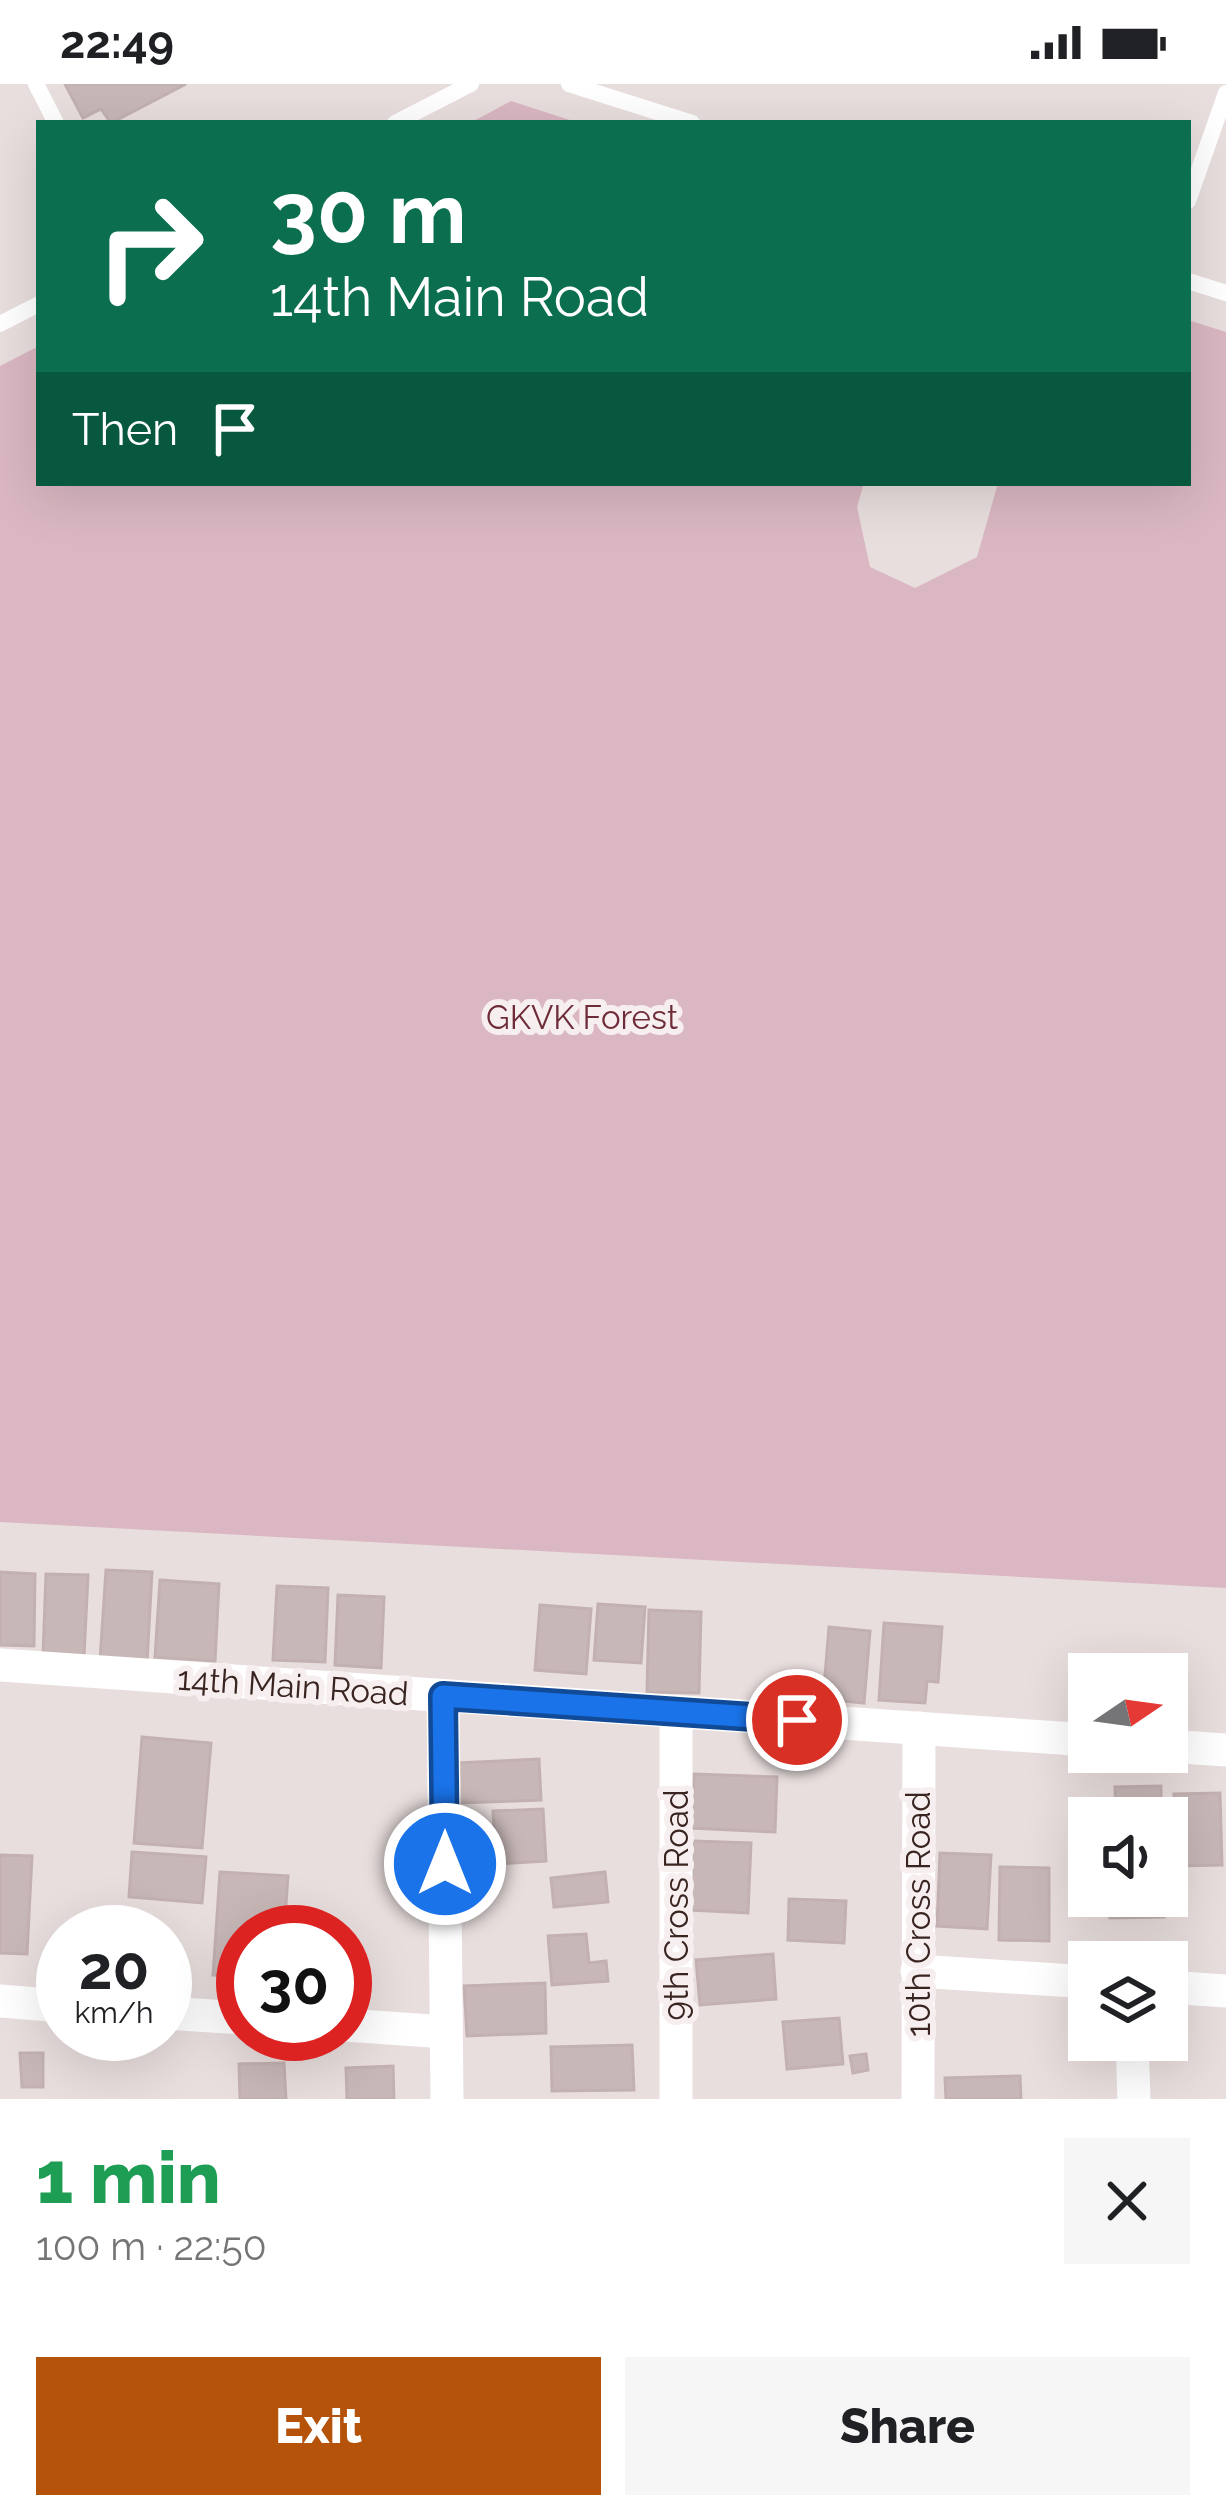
<!DOCTYPE html>
<meta charset="utf-8">
<style>
body{margin:0;font-family:Raleway,sans-serif;background:#f6f6f6;color:#202124;height:100vh;display:flex;flex-direction:column;font-size:45px;white-space:nowrap}
*{box-sizing:border-box;margin:0}
p{font-size:39px;color:#757577}
.icon{flex:none;width:66px;height:66px;fill:none;stroke:currentColor;stroke-width:2;stroke-linecap:round;stroke-linejoin:round}
.map{position:relative;height:2015px;overflow:hidden}
.drawer{display:flex;flex-direction:column;background:#fff;flex:1}
.drawer>*{flex:none}
.top-card{position:absolute;left:36px;top:36px;width:1155px;height:366px;border-radius:0px;box-shadow:0 12px 48px #0002;background:#0b6e4f;color:#fff;overflow:hidden}
.needle{width:78px;rotate:77deg}
.fabs{position:absolute;left:1068px;top:1569px;display:grid;gap:24px}
.fabs a{display:grid;place-items:center;width:120px;height:120px;border-radius:0px;background:#fff;box-shadow:0 12px 48px #0002;font-size:60px}
.speed{position:absolute;left:36px;top:1821px;display:flex;gap:24px;font-size:60px;font-weight:700;text-align:center}
.speed>*{display:grid;place-content:center;width:156px;height:156px;border-radius:50%;background:#fff;box-shadow:0 12px 48px #0002;line-height:1}
.speed small{font-size:30px;font-weight:400}
.speed .limit{border:18px solid #d22;background:#fff;color:#111}
.pin{position:absolute;display:grid;place-items:center;width:102px;height:102px;color:#fff;margin:-51px;border:6px solid #fff;border-radius:50%;box-shadow:0 3px 12px #0007}
.me{position:absolute;width:132px;margin:-66px;rotate:0deg;stroke-linejoin:round;filter:drop-shadow(0 0 9px #0008)}
.turn{display:flex;align-items:center;gap:42px;height:252px;padding:0 36px;font-size:54px}
.turn .icon{width:156px;height:156px;stroke-width:2.5}
.turn b{display:block;font-size:84px;line-height:102px}
.then{display:flex;align-items:center;height:114px;padding:0 36px;background:#0003;gap:24px;font-size:45px}
.round{display:grid;place-items:center;flex:none;width:126px;height:126px;border-radius:0px;background:#f6f6f6}
.headline{display:flex;align-items:center;justify-content:space-between;height:204px;padding:0 36px}
h1{font-size:72px;font-weight:800;line-height:90px;color:#1e9e55}
.primary-button{display:flex;gap:24px;margin-top:auto;padding:24px 36px}
.primary-button a{flex:1;height:138px;border-radius:0px;background:#b45309;color:#fff;font-size:48px;font-weight:800;line-height:138px;text-align:center}
.primary-button a+a{background:#f6f6f6;color:#202124}
.status{display:flex;justify-content:space-between;align-items:center;height:84px;padding:0 60px;background:#fff;direction:ltr}
.status svg{height:33px;fill:currentColor}
.map>svg:first-child{display:block}
.green{fill:#dab7c2}
.building{fill:#c7b8b7;stroke:#c3b1b1;stroke-width:3}
.lines{fill:none;stroke-linecap:round;stroke-linejoin:round}
.service{stroke:#fff;stroke-width:16}
.minor{stroke:#fff;stroke-width:33}
.route-casing{stroke:#114b97;stroke-width:30}
.route{stroke:#1a73e8;stroke-width:21}
.labels{text-anchor:middle;dominant-baseline:central;stroke-width:12;stroke-linejoin:round;paint-order:stroke}
.park-label{font-size:33px;fill:#6e2c38;stroke:#f6eeef}
.street-label{font-size:33px;fill:#392420;stroke:#f6eeef}
</style>
<div class="status"><b>22:49</b><svg viewBox="0 0 49 12"><path d="M0 12V9h3v3zM5 12V6h3v6zM10 12V3h3v9zM15 12V0h3v12zM26 1h20v11H26zM47 4h2v5h-2z"/></svg></div>
<div class="map">
<svg width="1226" height="2015" viewBox="0 0 1226 2015">
<rect width="100%" height="100%" fill="#e9dede"/>
<!-- green -->
<g class="green">
<polygon points="511,17 579,39 470,39"/>
<polygon points="1188,236 1226,248 1226,1504 0,1438 0,282 39,262 39,399 864,399 857,423 870,483 915,504 977,473 998,399 1188,399"/>
</g>
<!-- building -->
<g class="building">
<polygon points="65,0 186,0 111,39 101,25 83,34"/>
<polygon points="106,1486 152,1488 147,1579 100,1576"/>
<polygon points="0,1488 35,1490 34,1562 0,1561"/>
<polygon points="46,1490 88,1491 84,1573 43,1570"/>
<polygon points="160,1496 219,1500 215,1577 155,1573"/>
<polygon points="277,1502 328,1504 325,1578 273,1576"/>
<polygon points="338,1511 384,1513 381,1584 335,1581"/>
<polygon points="598,1520 645,1523 641,1579 594,1576"/>
<polygon points="540,1521 591,1525 586,1590 535,1586"/>
<polygon points="649,1526 701,1528 699,1609 647,1608"/>
<polygon points="884,1539 942,1543 938,1598 927,1597 925,1619 879,1616"/>
<polygon points="829,1543 870,1547 864,1619 823,1615"/>
<polygon points="142,1653 211,1659 202,1764 134,1759"/>
<polygon points="539,1675 541,1716 459,1719 457,1679"/>
<polygon points="694,1690 777,1693 775,1748 691,1744"/>
<polygon points="1161,1702 1161,1734 1116,1734 1115,1703"/>
<polygon points="1220,1709 1222,1781 1176,1782 1174,1710"/>
<polygon points="543,1725 546,1777 496,1780 493,1727"/>
<polygon points="693,1757 751,1759 748,1829 690,1826"/>
<polygon points="132,1768 206,1773 202,1819 129,1813"/>
<polygon points="940,1769 991,1771 987,1845 937,1842"/>
<polygon points="0,1771 32,1772 27,1870 0,1869"/>
<polygon points="1000,1783 1049,1784 1049,1857 999,1856"/>
<polygon points="220,1788 288,1792 284,1848 243,1848 243,1893 213,1891"/>
<polygon points="605,1788 608,1818 554,1823 551,1794"/>
<polygon points="1109,1812 1163,1812 1164,1833 1110,1834"/>
<polygon points="789,1815 846,1817 844,1859 788,1856"/>
<polygon points="586,1850 589,1879 606,1877 608,1897 552,1901 548,1852"/>
<polygon points="773,1870 776,1915 700,1921 696,1876"/>
<polygon points="545,1899 546,1949 467,1952 464,1902"/>
<polygon points="839,1934 843,1980 787,1985 783,1938"/>
<polygon points="632,1961 634,2006 552,2007 551,1963"/>
<polygon points="20,1969 43,1969 43,2003 22,2003"/>
<polygon points="866,1970 868,1986 853,1989 850,1972"/>
<polygon points="284,1979 286,2015 240,2015 239,1980"/>
<polygon points="393,1982 394,2015 347,2015 346,1984"/>
<polygon points="1020,1992 1021,2015 946,2015 945,1994"/>
</g>
<g class="lines">
<!-- service -->
<g class="service">
<polyline points="36,0 56,39"/>
<polyline points="569,0 692,39"/>
<polyline points="395,39 471,0"/>
<polyline points="1188,117 1226,9"/>
<polyline points="1188,197 1226,209"/>
<polyline points="0,240 39,220"/>
</g>
<!-- minor -->
<g class="minor">
<polyline points="0,1581 1089,1656"/>
<polyline points="443,1612 447,2015"/>
<polyline points="1167,1662 1226,1666"/>
<polyline points="917,1887 1089,1898"/>
<polyline points="1167,1903 1226,1907"/>
<polyline points="0,1917 63,1922"/>
<polyline points="165,1929 243,1934"/>
<polyline points="345,1941 446,1948"/>
<polyline points="1132,1956 1134,2015"/>
<polyline points="676,2015 676,1628"/>
<polyline points="918,2015 919,1644"/>
</g>
</g>
<g class="lines">
<!-- route casing -->
<g class="route-casing">
<polyline id="route" points="445,1780 443,1612 797,1636"/>
</g>
<!-- route -->
<use href="#route" class="route"/>
</g>
<g class="labels">
<!-- park labels -->
<g class="park-label">
<text x="582" y="933">GKVK Forest</text>
</g>
<!-- street labels -->
<g class="street-label">
<text transform="translate(293 1602) rotate(4)">14th Main Road</text>
<text transform="translate(676 1821) rotate(-90)">9th Cross Road</text>
<text transform="translate(918 1830) rotate(-90)">10th Cross Road</text>
</g>
</g>
</svg>
<div class="fabs">
<a><svg class="needle" viewBox="-14 -14 28 28"><path d="M0-13l5 13h-10z" fill="#e53935"/><path d="M0 13l5-13h-10z" fill="#757577"/></svg></a>
<a><svg class="icon" aria-label="sound" viewBox="0 0 24 24"><path d="M4 9h4l5-4v14l-5-4H4zM17 9q2 3 0 6"/></svg></a>
<a><svg class="icon" aria-label="layers" viewBox="0 0 24 24"><path d="M12 4l9 5-9 5-9-5zM3 14l9 5 9-5"/></svg></a>
</div>
<div class="speed"><div>20<small>km/h</small></div><div class="limit">30</div></div>
<div class="pin" style="left:797px;top:1636px;background:#d93025"><svg class="icon" aria-label="arrive" viewBox="0 0 24 24"><path d="M6 21V4h12l-3 4 3 4H6"/></svg></div>
<svg class="me" style="left:445px;top:1780px" viewBox="-20 -20 40 40"><circle r="17" fill="#1a73e8" stroke="#fff" stroke-width="3"/><path d="M0-11L8 9 0 5-8 9z" fill="#fff"/></svg>
<div class="top-card">
<div class="turn"><svg class="icon" aria-label="right" viewBox="0 0 24 24"><path d="M7 20v-9h11M14 6l5 5-5 5"/></svg><div><b>30 m</b>14th Main Road</div></div>
<div class="then">Then<svg class="icon" aria-label="arrive" viewBox="0 0 24 24"><path d="M6 21V4h12l-3 4 3 4H6"/></svg></div>
</div>
</div>
<section class="drawer">
<div class="headline"><div><h1>1 min</h1><p>100 m · 22:50</p></div><a class="round"><svg class="icon" aria-label="close" viewBox="0 0 24 24"><path d="M6 6l12 12M18 6L6 18"/></svg></a></div>
<div class="primary-button"><a>Exit</a><a>Share</a></div>
</section>
